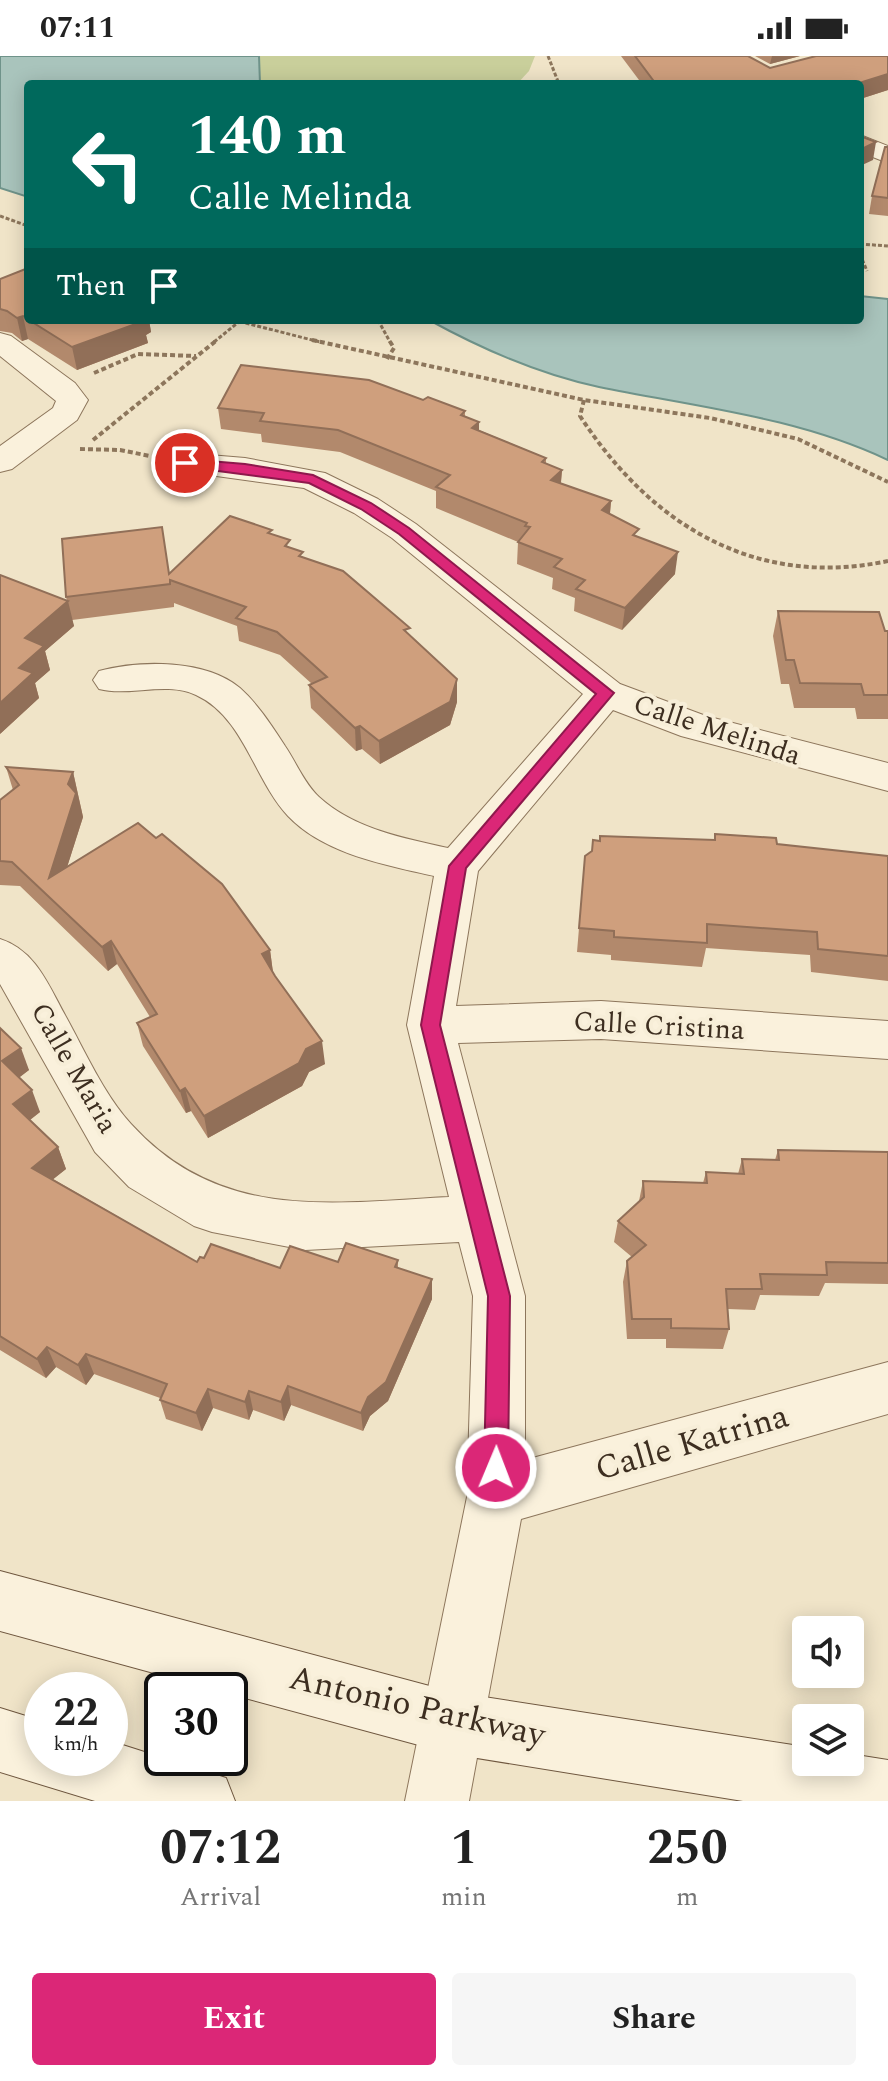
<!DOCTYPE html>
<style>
body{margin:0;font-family:Spectral,serif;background:#f6f6f6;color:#222;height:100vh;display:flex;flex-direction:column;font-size:30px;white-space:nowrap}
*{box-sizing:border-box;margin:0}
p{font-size:26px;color:#767676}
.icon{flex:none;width:44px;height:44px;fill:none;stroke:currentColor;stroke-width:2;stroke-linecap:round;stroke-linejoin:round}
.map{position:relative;height:1745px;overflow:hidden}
.details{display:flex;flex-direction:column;background:#fff;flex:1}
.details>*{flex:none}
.top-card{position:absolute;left:24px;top:24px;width:840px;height:244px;border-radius:8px;box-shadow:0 4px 20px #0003;background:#00695c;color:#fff;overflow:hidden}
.buttons{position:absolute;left:792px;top:1560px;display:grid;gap:16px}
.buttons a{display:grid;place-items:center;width:72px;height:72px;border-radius:8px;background:#fff;box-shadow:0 4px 20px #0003;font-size:40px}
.speed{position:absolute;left:24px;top:1616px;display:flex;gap:16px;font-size:40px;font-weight:700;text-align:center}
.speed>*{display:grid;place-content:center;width:104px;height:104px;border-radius:50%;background:#fff;box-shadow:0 4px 20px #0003;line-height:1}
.speed small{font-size:20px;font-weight:400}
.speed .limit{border:4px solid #111;border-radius:12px;background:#fff;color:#111}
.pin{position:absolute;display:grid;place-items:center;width:68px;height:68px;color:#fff;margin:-34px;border:4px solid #fff;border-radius:50%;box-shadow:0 2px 8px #0007}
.me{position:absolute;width:88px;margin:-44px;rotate:1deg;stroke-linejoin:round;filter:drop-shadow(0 0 6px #0008)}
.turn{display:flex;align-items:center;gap:28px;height:168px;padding:0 32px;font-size:36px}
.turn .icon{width:104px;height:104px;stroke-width:2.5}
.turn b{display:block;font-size:56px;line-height:68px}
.then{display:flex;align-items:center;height:76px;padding:0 32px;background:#0003;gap:16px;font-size:30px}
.eta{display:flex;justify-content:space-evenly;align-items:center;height:136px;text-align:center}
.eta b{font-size:48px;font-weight:700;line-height:56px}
.action{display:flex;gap:16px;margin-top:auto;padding:16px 32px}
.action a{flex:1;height:92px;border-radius:8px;background:#db2777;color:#fff;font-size:32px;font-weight:700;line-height:92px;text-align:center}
.action a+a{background:#f6f6f6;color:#222}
.status{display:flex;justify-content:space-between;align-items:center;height:56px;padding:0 40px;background:#fff;direction:ltr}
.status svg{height:22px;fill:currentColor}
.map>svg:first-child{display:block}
.green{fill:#c9cf9b}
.water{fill:#a9c4bc;stroke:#6f938a;stroke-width:2}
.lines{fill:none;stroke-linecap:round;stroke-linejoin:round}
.street-casing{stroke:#8d765c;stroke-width:2}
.secondary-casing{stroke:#6f573f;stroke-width:2}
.path-far1{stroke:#8d765c;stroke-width:3;stroke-dasharray:4 2;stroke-linecap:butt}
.path{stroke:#8d765c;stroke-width:4;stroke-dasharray:5 3;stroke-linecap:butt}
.street{fill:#faf1dc;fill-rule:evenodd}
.secondary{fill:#faf1dc;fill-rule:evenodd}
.wall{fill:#b2896c}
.shaded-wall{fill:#916f58}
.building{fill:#cf9f7d;stroke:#916f58;stroke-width:2}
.route{fill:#db2777;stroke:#8e194d;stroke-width:2}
.labels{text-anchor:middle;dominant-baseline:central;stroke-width:8;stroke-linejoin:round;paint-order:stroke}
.street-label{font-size:28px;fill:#3d2e20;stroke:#f7eed8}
.near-street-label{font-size:34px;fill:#3d2e20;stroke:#f7eed8}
</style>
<div class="status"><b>07:11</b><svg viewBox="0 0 49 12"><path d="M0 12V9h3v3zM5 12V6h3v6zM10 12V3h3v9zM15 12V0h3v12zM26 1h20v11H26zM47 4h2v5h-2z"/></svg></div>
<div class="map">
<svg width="888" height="1745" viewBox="0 0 888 1745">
<rect width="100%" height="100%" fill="#f0e4c8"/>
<!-- green -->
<polygon class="green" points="259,0 535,0 529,15 517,28 260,28"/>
<!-- water -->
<g class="water">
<polygon points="0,0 259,0 260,28 28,28 28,141 0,132"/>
<path d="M 860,240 L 888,243 L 888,404 C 797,361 697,351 599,331 C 542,319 480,292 429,264 L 860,264 Z"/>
</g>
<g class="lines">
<!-- street casing -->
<g class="street-casing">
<g id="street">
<polygon points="860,79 888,90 888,107 860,96"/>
<polygon points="0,277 11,280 75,327 88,344 77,364 12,413 0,416 0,390 53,352 56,345 0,300"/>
<path d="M 185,397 L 245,402 L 325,417 L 378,443 L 416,468 L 620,628 L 706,660 L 888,707 L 888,735 L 681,680 L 613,654 L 478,815 L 456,950 L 601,945 L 888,965 L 888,1003 L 601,983 L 458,987 L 525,1240 L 525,1404 L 888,1306 L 888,1358 L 521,1463 L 469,1745 L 405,1745 L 467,1441 L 473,1240 L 459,1186 L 305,1194 L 212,1176 L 194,1170 L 129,1131 L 95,1096 L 0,928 L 0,883 C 35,894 48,928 65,959 C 85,995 103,1037 131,1068 C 220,1166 330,1147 449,1141 L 407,969 L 434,820 C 386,809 324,798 288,760 C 254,724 244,661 196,639 C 166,625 129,641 99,633 L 93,624 L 99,615 C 140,604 206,603 240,632 C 258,648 272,670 285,690 C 296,706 304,727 319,741 C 354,773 403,782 448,792 L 583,638 L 392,482 L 354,457 L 304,432 L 173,414 L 169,407 L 173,400 Z"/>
</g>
</g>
<!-- secondary casing -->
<g class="secondary-casing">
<g id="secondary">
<polygon points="0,1515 452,1636 806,1691 806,1706 850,1706 850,1698 888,1704 888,1745 743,1745 452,1698 230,1638 230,1634 216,1634 0,1575"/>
<polygon points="0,1652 42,1665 42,1702 110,1702 110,1685 226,1722 235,1745 95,1745 0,1716"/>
</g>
</g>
<!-- path-far1 -->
<g class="path-far1">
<polyline points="548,0 559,28"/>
<polyline points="0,160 28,170"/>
<polyline points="860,188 888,190"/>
<polyline points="860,198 867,215"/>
<polyline points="234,264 320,286"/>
<polyline points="378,264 390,286"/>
<polyline points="214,286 240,265"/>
</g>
<!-- path -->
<g class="path">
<polyline points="312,284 584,344 710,362 798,383 888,426"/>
<polyline points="387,303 394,292 389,284"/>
<polyline points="94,317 138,298 196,300"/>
<path d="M 584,344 L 580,360 C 651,469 755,533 888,505"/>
<polyline points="93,384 217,284"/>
<polyline points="80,393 120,394 150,400"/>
</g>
<!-- street -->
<use href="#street" class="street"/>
<!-- secondary -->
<use href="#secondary" class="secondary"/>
</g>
<!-- wall -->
<g class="wall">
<polygon points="621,0 748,0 770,12 888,0 888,34 860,43 860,28 642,28"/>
<polygon points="755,0 800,0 770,8"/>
<polygon points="888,91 888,160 869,158 872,140"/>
<polygon points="28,212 28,264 149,264 151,276 146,279 148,287 77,314 28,283 22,285 12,277 0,275 0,223"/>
<polygon points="423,344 465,355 465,360 479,374 546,402 546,408 562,414 561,427 611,445 610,458 638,481 675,518 622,574 574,555 575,542 552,533 553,522 517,508 518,486 436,452 436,435 340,396 262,386 261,378 221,373 218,352"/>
<polygon points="162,471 169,517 273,479 410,580 457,623 457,646 450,669 380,708 362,693 356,695 311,652 309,629 312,628 280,599 239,585 237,570 174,547 174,551 72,564 74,570 45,595 50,614 35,627 39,642 0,678 67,545 66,541"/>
<polygon points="778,555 888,575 888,663 857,663 855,652 794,652 789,628 781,628 773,580"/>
<polygon points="6,711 73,716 83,761 67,811 270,894 273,916 325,1008 309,1016 302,1030 208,1082 191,1055 186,1057 143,990 137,967 150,961 117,908 108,915 20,830 0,829 0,744 13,734"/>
<polygon points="715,778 777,788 888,800 888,925 811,916 810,899 706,892 702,911 611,904 611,899 577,896 585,800 592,795 593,784 599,785 600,780 714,784"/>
<polygon points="0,972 29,1014 19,1021 40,1056 30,1064 58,1091 66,1113 53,1123 197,1206 204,1202 280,1212 338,1206 398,1204 398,1212 432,1223 432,1243 388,1345 370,1360 363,1375 291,1349 284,1365 253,1354 249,1364 213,1352 202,1375 166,1363 160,1344 160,1342 94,1318 86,1329 56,1311 46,1322 0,1294"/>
<polygon points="778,1094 888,1096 888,1228 825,1227 819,1240 760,1239 755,1254 728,1253 729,1273 723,1293 666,1292 666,1283 627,1283 623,1226 627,1205 632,1201 614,1186 618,1165 639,1145 643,1125 703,1127 706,1116 738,1118 742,1103 775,1104"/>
</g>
<!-- shaded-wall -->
<g class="shaded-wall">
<polygon points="772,0 800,0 770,8"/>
<polygon points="888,18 888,34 860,43 860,28 856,28"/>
<polygon points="876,86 873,104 860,110 860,94"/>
<polygon points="23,260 28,283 22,285 17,262"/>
<polygon points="138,264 149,264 151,276 146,279 148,287 77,314 72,291"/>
<polygon points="479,366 479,387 472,372"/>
<polygon points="562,414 560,435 551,424"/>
<polygon points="611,445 609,467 602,454"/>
<polygon points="678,496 675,518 622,574 625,552"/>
<polygon points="68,545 74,570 45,595 50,614 35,627 39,642 0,678 0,647 19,612 25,582"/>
<polygon points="457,623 457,646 450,669 380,708 379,685"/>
<polygon points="360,670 362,693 356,695 355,672"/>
<polygon points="73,716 83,761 56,846 49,822 68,728"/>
<polygon points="111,885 117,908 108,915 102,891"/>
<polygon points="270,894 273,917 262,898"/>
<polygon points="322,985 325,1008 309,1016 302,1030 208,1082 204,1060 306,993"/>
<polygon points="21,992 29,1014 11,1028 2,1005"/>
<polygon points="185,1032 191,1055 186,1057 180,1035"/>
<polygon points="32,1034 40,1056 22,1070 13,1048"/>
<polygon points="58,1091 66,1113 41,1133 32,1112"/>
<polygon points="432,1223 432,1243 388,1345 370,1360 363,1375 361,1357 368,1341"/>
<polygon points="47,1291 56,1311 46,1322 37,1303"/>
<polygon points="86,1298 94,1318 86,1329 78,1309"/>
<polygon points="288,1330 291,1349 284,1365 281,1346"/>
<polygon points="208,1333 213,1352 202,1375 196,1357"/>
<polygon points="249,1335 253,1354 249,1364 245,1346"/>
</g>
<!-- building -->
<g class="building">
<polygon points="635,0 748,0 770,12 816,0 888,0 888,18 856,28 656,28"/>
<polygon points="860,80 876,86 860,94"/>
<polygon points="885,91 888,91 888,142 872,140"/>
<polygon points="28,212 28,263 23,260 17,262 7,255 0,253 0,223"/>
<polygon points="29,264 143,264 144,265 72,291"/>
<polygon points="241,309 369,324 423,344 428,341 465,355 461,359 479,366 472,372 546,402 542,406 562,414 551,424 611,445 602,454 639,473 633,479 678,496 625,552 576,533 585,524 554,511 562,503 518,486 530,471 525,470 527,467 436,431 450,419 338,374 260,365 264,357 218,352"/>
<polygon points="230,460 272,474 268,477 290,484 285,490 303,496 299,500 343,515 410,572 404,574 457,623 450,646 379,685 360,670 355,672 309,629 327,621 277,576 236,562 246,551 170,524 170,528 66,541 62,483 162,471 169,518"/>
<polygon points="0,519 68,545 25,582 44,590 19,612 33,617 0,647"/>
<polygon points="778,555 879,556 885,575 888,575 888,639 864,639 861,628 800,627 794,604 786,604"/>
<polygon points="6,711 73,716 68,728 76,737 49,822 138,767 156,782 162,778 222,828 270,894 262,898 275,920 322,985 306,993 299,1007 204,1060 185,1032 180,1035 137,967 157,958 111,885 102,891 12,806 0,805 0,744 19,729"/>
<polygon points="715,778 776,782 777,788 888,800 888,900 818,893 817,876 707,868 707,887 614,881 614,875 579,872 585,800 592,795 593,784 600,785 600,780 715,784"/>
<polygon points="0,972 21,992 2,1005 32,1034 13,1048 58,1091 32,1112 197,1206 200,1201 204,1202 211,1188 280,1212 290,1190 338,1206 346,1187 398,1204 395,1211 432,1223 386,1326 368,1341 361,1357 288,1330 281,1346 249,1335 245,1346 208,1333 196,1357 160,1344 167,1328 86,1298 78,1309 47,1291 37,1303 0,1280"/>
<polygon points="778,1094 888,1096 888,1207 826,1206 827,1219 760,1218 762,1233 726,1233 729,1273 671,1272 671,1263 632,1263 627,1205 646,1189 618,1165 644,1141 643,1125 707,1127 706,1116 744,1118 742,1103 779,1104"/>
</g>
<!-- route -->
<polygon class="route" points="185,403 245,408 313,419 371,447 409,472 614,637 466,812 440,969 510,1240 508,1412 504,1421 496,1424 488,1421 484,1412 488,1240 421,969 449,810 596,638 399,478 361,453 309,427 180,410 178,407"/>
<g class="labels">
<!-- street labels -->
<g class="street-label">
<text transform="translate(717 674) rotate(18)">Calle Melinda</text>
<text transform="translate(659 970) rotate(3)">Calle Cristina</text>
<text transform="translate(74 1012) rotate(60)">Calle Maria</text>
</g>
<!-- near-street labels -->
<g class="near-street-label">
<text transform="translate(692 1387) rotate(-16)">Calle Katrina</text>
<text transform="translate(417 1651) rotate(13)">Antonio Parkway</text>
</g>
</g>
</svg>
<div class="buttons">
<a><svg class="icon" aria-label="sound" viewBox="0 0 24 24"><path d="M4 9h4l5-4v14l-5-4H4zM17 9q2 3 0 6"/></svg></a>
<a><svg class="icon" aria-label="layers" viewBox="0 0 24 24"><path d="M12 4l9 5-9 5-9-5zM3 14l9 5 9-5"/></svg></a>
</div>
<div class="speed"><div>22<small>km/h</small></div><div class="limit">30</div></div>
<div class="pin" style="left:185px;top:407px;background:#d93025"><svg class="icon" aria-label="arrive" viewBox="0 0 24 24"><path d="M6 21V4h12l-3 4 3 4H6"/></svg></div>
<svg class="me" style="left:496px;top:1412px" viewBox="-20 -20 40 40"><circle r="17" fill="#db2777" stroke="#fff" stroke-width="3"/><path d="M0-11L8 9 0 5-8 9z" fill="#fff"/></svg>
<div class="top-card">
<div class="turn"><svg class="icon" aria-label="left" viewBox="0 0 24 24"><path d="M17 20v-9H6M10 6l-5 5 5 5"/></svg><div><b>140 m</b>Calle Melinda</div></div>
<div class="then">Then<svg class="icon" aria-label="arrive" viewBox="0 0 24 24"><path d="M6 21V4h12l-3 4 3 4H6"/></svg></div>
</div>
</div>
<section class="details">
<div class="eta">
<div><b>07:12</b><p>Arrival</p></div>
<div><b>1</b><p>min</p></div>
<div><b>250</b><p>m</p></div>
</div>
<div class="action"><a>Exit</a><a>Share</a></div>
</section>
